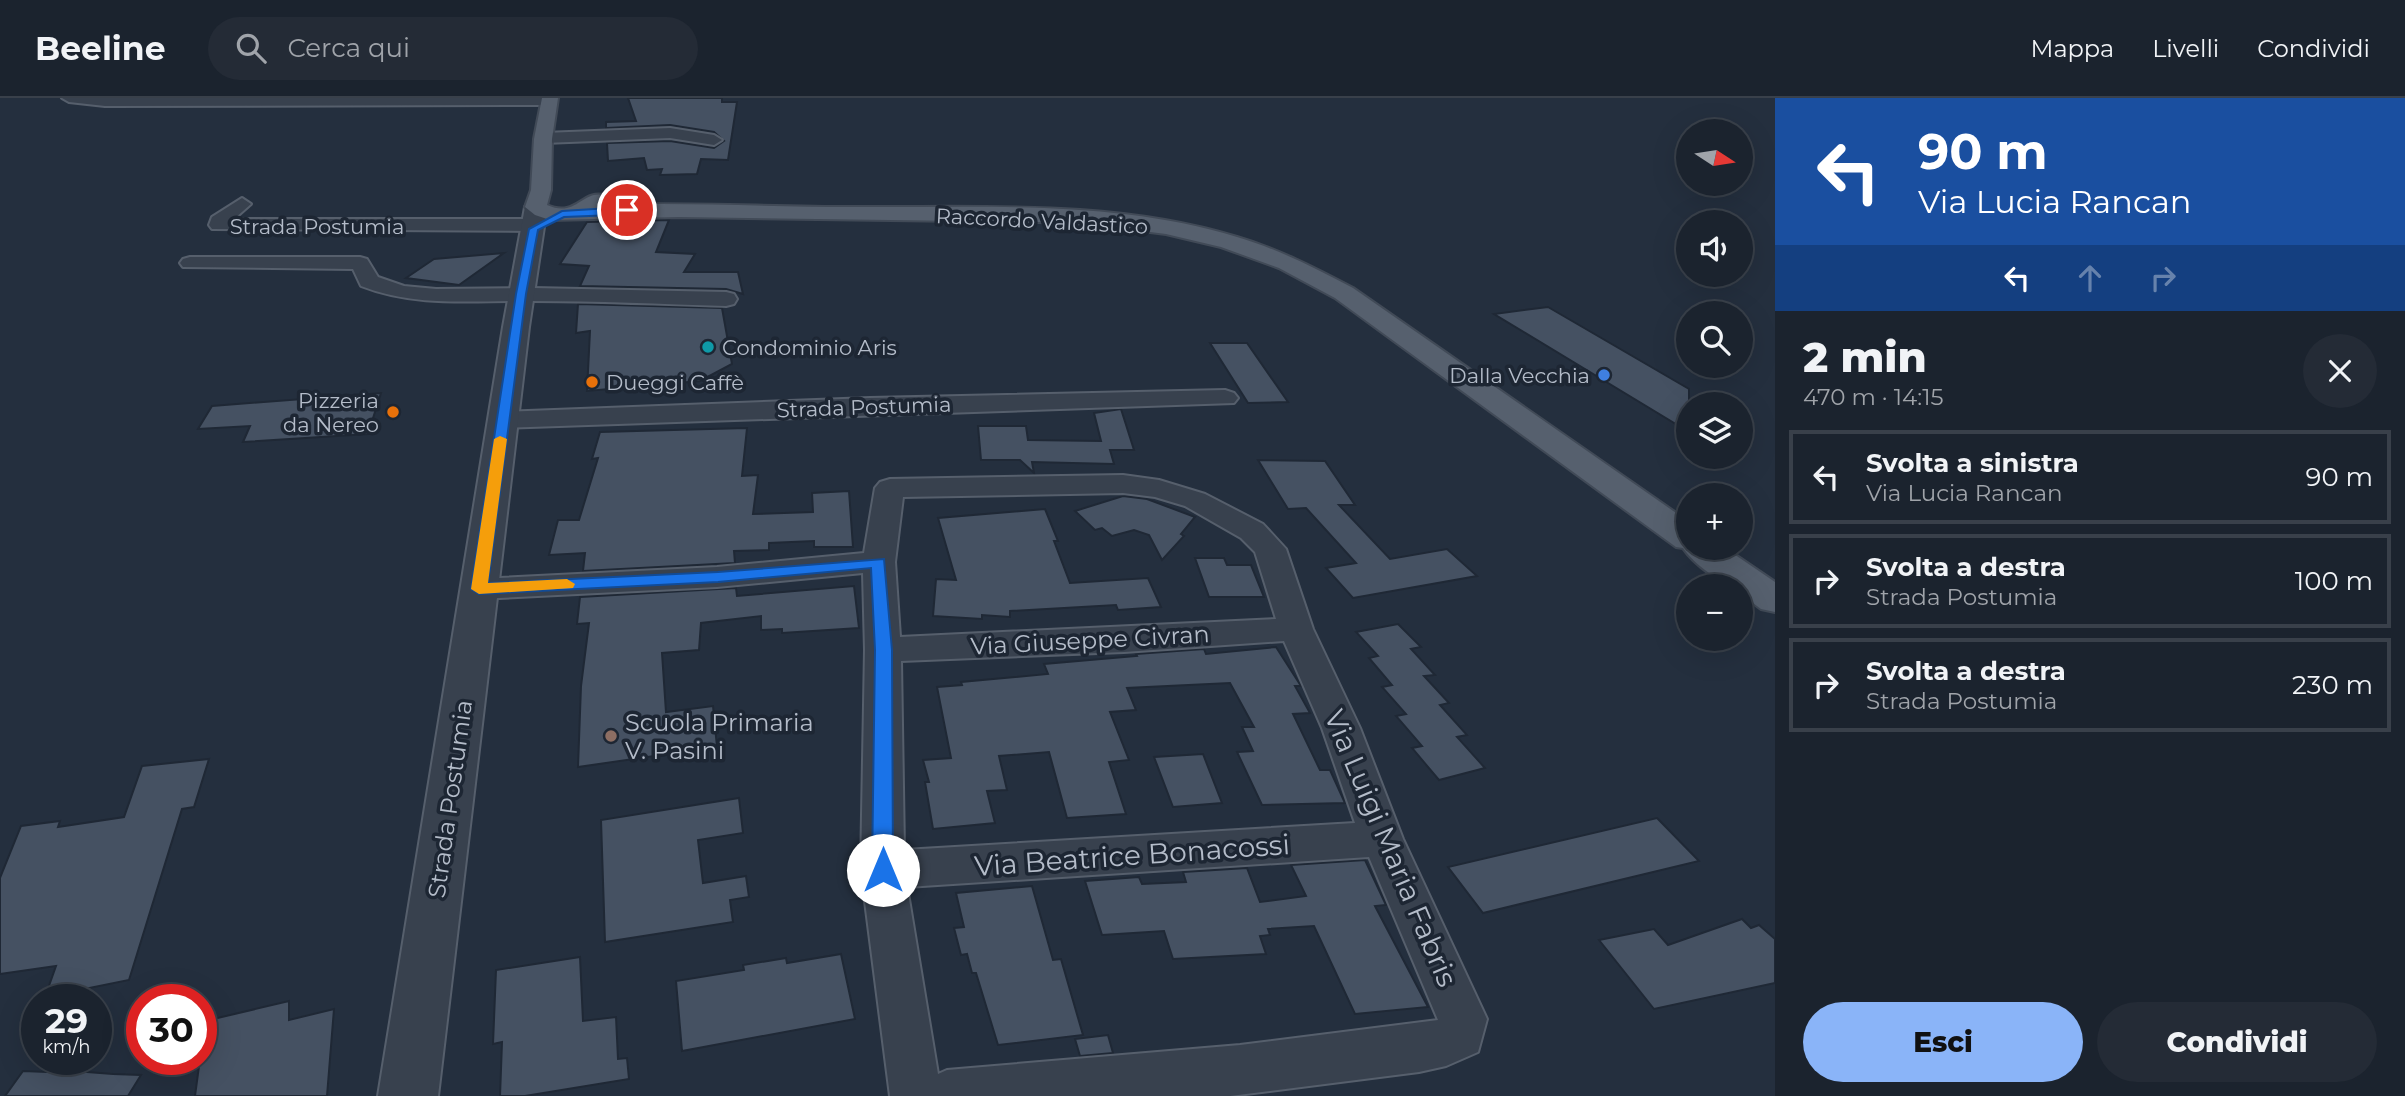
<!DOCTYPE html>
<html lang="it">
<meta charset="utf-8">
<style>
body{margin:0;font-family:Montserrat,sans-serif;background:#242b36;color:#f1f3f6;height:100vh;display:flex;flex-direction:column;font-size:26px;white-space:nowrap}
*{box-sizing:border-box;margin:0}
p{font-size:23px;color:#a0a4aa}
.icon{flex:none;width:38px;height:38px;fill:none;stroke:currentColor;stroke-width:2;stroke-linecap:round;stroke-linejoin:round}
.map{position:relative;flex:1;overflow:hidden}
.details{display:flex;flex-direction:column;background:#1b232e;width:630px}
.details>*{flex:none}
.guide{background:#1a4fa0;color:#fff;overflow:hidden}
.needle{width:46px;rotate:102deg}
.fabs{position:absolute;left:1676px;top:21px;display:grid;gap:14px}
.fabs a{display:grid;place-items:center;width:77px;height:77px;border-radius:50%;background:#1b232e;box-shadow:0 7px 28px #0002,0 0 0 2px #39404a;font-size:35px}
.speed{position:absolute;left:21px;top:886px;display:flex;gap:14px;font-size:35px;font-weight:700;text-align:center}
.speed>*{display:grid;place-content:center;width:91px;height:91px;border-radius:50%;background:#1b232e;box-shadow:0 7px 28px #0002,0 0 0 2px #39404a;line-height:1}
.speed small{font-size:18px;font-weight:400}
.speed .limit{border:10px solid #d22;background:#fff;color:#111}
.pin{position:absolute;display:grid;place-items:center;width:60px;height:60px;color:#fff;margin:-30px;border:4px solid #fff;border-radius:50%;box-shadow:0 2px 7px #0007}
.me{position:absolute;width:77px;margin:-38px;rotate:0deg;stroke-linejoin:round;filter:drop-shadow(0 0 5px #0008)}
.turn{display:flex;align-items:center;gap:24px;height:147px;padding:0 28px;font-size:32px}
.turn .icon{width:91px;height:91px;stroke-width:2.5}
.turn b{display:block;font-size:49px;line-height:60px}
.lanes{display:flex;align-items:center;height:66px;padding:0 28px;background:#0003;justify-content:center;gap:35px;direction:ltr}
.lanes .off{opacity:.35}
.round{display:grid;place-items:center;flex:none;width:74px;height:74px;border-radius:37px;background:#242b36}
.head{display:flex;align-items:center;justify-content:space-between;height:119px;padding:0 28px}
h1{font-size:42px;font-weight:800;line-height:52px}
.primary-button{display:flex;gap:14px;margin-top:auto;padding:14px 28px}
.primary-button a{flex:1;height:80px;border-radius:42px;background:#8ab4f8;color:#111;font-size:28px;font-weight:800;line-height:80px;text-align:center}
.primary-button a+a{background:#242b36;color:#f1f3f6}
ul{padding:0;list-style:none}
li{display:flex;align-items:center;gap:21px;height:94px;margin:0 14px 10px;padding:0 14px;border:4px solid #39404a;border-radius:0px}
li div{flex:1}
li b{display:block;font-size:26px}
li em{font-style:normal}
header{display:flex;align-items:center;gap:42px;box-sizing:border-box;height:98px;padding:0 35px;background:#1b232e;border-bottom:2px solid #39404a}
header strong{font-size:33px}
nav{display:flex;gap:38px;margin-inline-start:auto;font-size:24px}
.search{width:490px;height:63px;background:#242b36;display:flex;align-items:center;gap:18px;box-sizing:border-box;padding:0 24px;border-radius:38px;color:#a0a4aa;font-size:26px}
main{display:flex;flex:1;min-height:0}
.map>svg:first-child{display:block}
.building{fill:#455162;stroke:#1f2835;stroke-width:2}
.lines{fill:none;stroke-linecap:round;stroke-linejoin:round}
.minor-casing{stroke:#565f6c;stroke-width:4}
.tertiary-casing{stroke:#565f6c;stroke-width:4}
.primary-casing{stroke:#414a57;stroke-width:4}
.minor{fill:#38414e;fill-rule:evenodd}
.tertiary{fill:#38414e;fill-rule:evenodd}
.primary{fill:#56606e;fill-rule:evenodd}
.route{fill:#1a73e8;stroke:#114b97;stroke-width:2}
.slow{fill:#f59e0b}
.culture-dot{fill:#0f9aa8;stroke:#1d2633;stroke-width:2.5}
.shop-dot{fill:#3f7fe0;stroke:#1d2633;stroke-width:2.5}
.food-dot{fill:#e8710a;stroke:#1d2633;stroke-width:2.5}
.education-dot{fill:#8d6e63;stroke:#1d2633;stroke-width:2.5}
.labels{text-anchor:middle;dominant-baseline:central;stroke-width:7;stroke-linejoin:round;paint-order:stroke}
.far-street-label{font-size:21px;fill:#b4bcc9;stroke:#1d2633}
.far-poi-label{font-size:21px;fill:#b4bcc9;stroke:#1d2633;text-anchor:start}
.street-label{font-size:24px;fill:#b4bcc9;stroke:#1d2633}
.poi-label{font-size:24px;fill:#b4bcc9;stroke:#1d2633;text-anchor:start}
.near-street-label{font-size:28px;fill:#b4bcc9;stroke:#1d2633}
</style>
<header>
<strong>Beeline</strong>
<div class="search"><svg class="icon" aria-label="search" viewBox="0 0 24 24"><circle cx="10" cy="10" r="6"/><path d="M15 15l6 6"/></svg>Cerca qui</div>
<nav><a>Mappa</a><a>Livelli</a><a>Condividi</a></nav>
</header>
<main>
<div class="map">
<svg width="1775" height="998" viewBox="0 0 1775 998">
<rect width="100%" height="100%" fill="#242f3e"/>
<!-- building -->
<g class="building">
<polygon points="628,0 722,0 722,4 737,4 728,62 701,61 697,76 660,77 662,71 647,72 644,60 608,63 607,45 670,43 714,50 724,43 714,34 670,27 606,30 606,24 636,23"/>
<polygon points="669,122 656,154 695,156 684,174 738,174 743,196 726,191 580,188 589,168 560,166 587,124"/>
<polygon points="504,155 459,187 406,180 434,161"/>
<polygon points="578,206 722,210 732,266 700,283 587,293 590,233 576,235"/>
<polygon points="1548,209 1689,291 1689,334 1494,216"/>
<polygon points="1210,245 1247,245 1288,304 1248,305"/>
<polygon points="381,295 368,336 243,344 250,328 198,331 212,308"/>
<polygon points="1121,311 1134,352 1110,352 1114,366 1032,364 1034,375 1020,362 981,362 978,328 1026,328 1028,342 1101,343 1094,315"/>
<polygon points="747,330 742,378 758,377 753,416 813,414 812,395 849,393 853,449 814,449 814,443 769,445 769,452 734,453 735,465 583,473 585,455 549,457 558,422 579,422 598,360 592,361 600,334"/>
<polygon points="1258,362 1325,363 1355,407 1339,407 1390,461 1447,451 1477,478 1353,500 1326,470 1356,465 1306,410 1288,411"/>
<polygon points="1123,398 1147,401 1195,419 1181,436 1184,438 1162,462 1149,437 1134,432 1112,438 1102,430 1095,432 1075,413"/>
<polygon points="1045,411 1058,443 1054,443 1070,485 1148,480 1161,509 1118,512 1116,507 1010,513 1010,519 982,517 982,521 933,518 936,481 956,482 938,420"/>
<polygon points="1195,460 1224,460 1227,467 1251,467 1264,499 1209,499"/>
<polygon points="854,488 859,530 782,535 782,531 761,532 761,518 701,525 699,552 662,555 666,614 713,608 717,649 578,669 581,588 589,525 577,526 580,499 736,490 737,498"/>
<polygon points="1398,526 1421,549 1411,551 1435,577 1424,578 1449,605 1440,607 1467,637 1457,639 1485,670 1439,682 1412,650 1422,648 1396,618 1406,616 1382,589 1392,587 1369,560 1378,558 1356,534"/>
<polygon points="1276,549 1301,588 1295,588 1310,615 1293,616 1320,672 1330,672 1345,705 1262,707 1237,654 1253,653 1242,629 1254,629 1230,585 1127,590 1136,612 1110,614 1129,662 1109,664 1126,716 1067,720 1049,654 999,658 1007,692 987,693 995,725 933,731 925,684 929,684 923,662 951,660 937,589 962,587 961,584 1048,576 1044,566 1137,558 1136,556 1204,551 1206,556"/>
<polygon points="1203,656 1222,705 1173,709 1154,659"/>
<polygon points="209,661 194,709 182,711 129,882 45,899 56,868 0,876 0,780 21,728 60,723 58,729 124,719 142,668"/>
<polygon points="739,700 743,735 698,742 703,785 746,778 749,799 730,802 733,824 605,844 601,722"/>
<polygon points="1657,720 1699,763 1483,815 1448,769"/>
<polygon points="1365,762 1386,807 1375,808 1428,909 1355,916 1314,828 1268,831 1270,837 1260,838 1266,856 1173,861 1164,833 1102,837 1085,783 1139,779 1142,786 1186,784 1183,774 1247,770 1260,804 1306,798 1291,767"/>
<polygon points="1032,788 1053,862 1061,861 1083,937 998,947 976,875 972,875 967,856 961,857 954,830 964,829 956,795"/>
<polygon points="1742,821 1751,830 1759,827 1775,841 1775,885 1654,911 1599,842 1654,831 1668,847"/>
<polygon points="841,856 855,921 682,953 676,883 744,872 743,867 786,860 787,865"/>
<polygon points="580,859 583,923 616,919 618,961 627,960 629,981 525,998 500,998 502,944 493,946 496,872"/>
<polygon points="289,903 289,922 334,911 327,998 195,998 205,923"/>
<polygon points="1108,937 1113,955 1080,958 1075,941"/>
<polygon points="48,971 113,976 141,977 128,998 5,998 23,973 47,974"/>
</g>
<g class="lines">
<!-- minor casing -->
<g class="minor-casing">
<g id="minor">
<polygon points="62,0 554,0 556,3 549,7 105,8 69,4"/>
<polygon points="670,30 714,37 722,42 714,47 670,40 544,45 536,40 544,35"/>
<polygon points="242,100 251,106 234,121 533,121 543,127 533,133 212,131 209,127 212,119"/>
<path d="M 190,159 L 360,159 L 367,161 L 378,179 L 404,188 L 436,191 L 533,190 L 726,194 L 734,196 L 737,201 L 734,206 L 726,208 C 661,206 597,203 532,203 C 473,202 417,210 361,188 L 353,171 L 183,169 L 180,165 L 183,161 Z"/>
<polygon points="1225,292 1234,295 1238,300 1234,305 503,330 494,328 490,322 494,316 503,314 870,300"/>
<path d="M 1123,377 L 1159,382 L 1205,396 L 1263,426 L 1286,451 L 1313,531 L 1360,630 L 1403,741 L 1487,921 L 1478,954 L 1446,968 L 1419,974 L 1230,998 L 890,998 L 861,772 L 865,552 L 863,475 L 717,489 L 479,501 L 467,498 L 463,491 L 467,484 L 479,481 L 717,469 L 864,455 L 875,390 L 880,384 L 890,381 ZM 1123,395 L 1155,399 L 1185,408 L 1241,440 L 1255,454 L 1276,521 L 900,539 L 895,464 L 903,399 ZM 1284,543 L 1322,630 L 1355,725 L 904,752 L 901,563 L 1124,554 ZM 1369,759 L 1438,922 L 1240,947 L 947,972 L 938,976 L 907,789 Z"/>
</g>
</g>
<!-- tertiary casing -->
<g class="tertiary-casing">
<polygon id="tertiary" points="536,103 544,104 547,109 529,229 438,998 378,998 503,229 525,109 528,104"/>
</g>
<!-- primary casing -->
<g class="primary-casing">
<path id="primary" d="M 542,0 L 558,0 L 552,41 L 551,92 L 547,107 C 576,120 582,92 604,97 L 607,102 L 604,107 C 686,104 770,109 852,109 C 979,110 1114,101 1237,139 C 1278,151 1315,170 1353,190 L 1689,424 L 1689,450 L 1725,450 L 1775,484 L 1775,514 L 1761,511 L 1741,496 L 1741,488 C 1722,488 1694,466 1683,450 L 1676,449 L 1335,200 L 1279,170 L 1221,149 L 1166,136 L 1103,128 L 1039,124 L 679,119 L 550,122 L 535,117 L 525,109 L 531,92 L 534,41 Z"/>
</g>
<!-- minor -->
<use href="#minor" class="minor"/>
<!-- tertiary -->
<use href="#tertiary" class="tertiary"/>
<!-- primary -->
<use href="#primary" class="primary"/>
</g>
<!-- route -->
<polygon class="route" points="627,109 643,114 639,116 564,119 538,132 526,196 488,485 718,474 884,461 892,552 893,772 890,778 883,781 875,778 872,772 875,552 871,470 718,484 479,496 471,491 516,196 529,131 562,113"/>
<!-- slow -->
<polygon class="slow" points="500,338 507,341 488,485 567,481 575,486 573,490 479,496 471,491 494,341"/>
<!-- markers -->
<circle class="culture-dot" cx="708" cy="249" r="7"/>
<circle class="shop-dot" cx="1604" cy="277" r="7"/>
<g class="food-dot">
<circle cx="592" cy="284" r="7"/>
<circle cx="393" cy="314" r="7"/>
</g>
<circle class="education-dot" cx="611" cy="638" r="7"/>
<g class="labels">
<!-- far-street labels -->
<g class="far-street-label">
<text transform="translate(1042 123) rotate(3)">Raccordo Valdastico</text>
<text x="317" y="128">Strada Postumia</text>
<text transform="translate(864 309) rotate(-2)">Strada Postumia</text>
</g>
<!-- far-poi labels -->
<g class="far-poi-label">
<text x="722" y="249">Condominio Aris</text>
<text x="1590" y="277" text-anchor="end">Dalla Vecchia</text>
<text x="606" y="284">Dueggi Caffè</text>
<text x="379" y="302" text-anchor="end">Pizzeria<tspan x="379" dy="24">da Nereo</tspan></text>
</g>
<!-- street labels -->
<g class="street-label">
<text transform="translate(1090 542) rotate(-3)">Via Giuseppe Civran</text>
<text transform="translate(450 701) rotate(-82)">Strada Postumia</text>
</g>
<!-- poi labels -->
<g class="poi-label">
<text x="625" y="624">Scuola Primaria<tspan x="625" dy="28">V. Pasini</tspan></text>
</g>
<!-- near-street labels -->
<g class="near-street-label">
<text transform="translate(1391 750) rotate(67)">Via Luigi Maria Fabris</text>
<text transform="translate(1132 757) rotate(-4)">Via Beatrice Bonacossi</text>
</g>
</g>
</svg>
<div class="fabs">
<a><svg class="needle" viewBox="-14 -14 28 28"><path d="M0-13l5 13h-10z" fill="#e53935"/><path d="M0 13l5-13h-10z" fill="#a0a4aa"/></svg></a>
<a><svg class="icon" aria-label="sound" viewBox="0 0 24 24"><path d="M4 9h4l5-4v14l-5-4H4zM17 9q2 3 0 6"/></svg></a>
<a><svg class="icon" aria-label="search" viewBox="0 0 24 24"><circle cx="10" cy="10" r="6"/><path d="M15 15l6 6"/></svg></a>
<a><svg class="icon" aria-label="layers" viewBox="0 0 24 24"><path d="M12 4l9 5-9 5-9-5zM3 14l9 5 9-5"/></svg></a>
<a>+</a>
<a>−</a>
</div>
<div class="speed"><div>29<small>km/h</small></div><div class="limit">30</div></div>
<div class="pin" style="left:627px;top:112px;background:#d93025"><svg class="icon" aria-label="arrive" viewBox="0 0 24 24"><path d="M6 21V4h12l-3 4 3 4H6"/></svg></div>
<svg class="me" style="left:883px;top:772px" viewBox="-20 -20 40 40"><circle r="19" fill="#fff"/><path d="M0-13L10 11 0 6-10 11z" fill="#1a73e8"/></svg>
</div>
<section class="details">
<div class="guide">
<div class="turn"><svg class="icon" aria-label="left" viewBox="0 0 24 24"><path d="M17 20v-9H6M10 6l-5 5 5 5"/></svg><div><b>90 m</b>Via Lucia Rancan</div></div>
<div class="lanes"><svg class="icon" aria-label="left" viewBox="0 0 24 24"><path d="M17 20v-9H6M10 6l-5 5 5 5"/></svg><svg class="icon off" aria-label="ahead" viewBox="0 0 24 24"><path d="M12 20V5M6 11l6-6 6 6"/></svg><svg class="icon off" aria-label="right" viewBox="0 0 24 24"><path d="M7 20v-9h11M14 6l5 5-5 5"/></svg></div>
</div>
<div class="head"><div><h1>2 min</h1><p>470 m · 14:15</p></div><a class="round"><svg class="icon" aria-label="close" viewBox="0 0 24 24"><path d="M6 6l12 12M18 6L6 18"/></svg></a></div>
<ul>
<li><svg class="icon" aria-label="left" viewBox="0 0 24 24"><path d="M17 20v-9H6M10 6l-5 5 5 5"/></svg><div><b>Svolta a sinistra</b><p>Via Lucia Rancan</p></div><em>90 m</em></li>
<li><svg class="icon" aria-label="right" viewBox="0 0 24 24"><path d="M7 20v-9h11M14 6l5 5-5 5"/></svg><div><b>Svolta a destra</b><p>Strada Postumia</p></div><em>100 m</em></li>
<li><svg class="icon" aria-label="right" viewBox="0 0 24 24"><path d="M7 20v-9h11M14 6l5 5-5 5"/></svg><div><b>Svolta a destra</b><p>Strada Postumia</p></div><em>230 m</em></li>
</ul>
<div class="primary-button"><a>Esci</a><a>Condividi</a></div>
</section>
</main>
